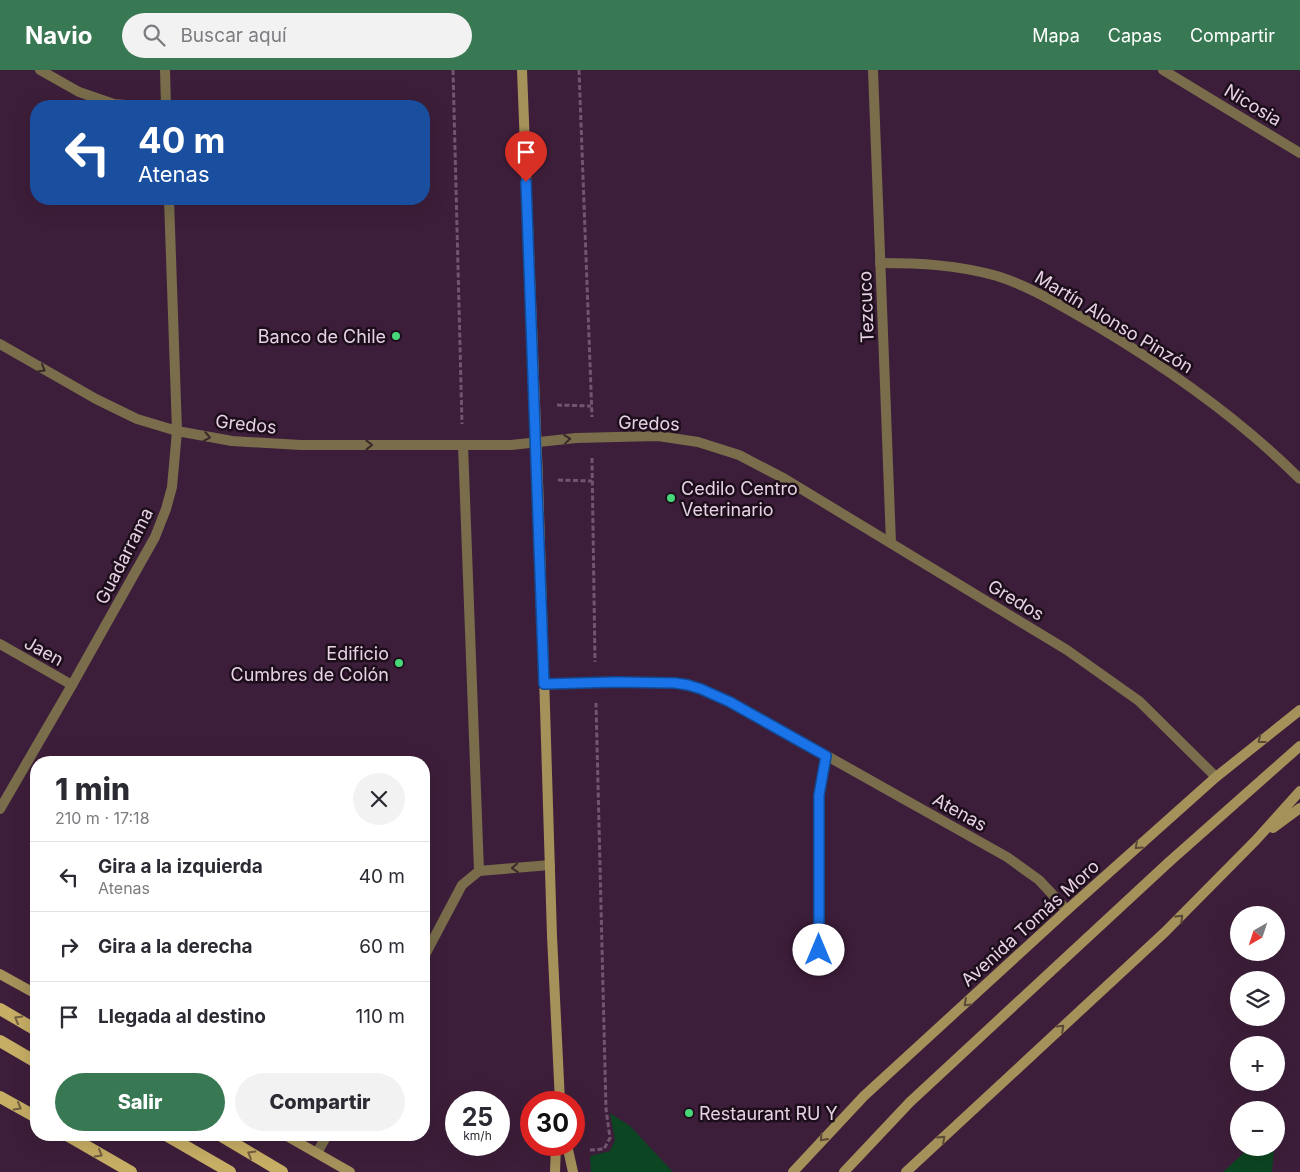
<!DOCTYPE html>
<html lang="es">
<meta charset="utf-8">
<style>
body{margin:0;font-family:Inter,sans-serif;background:#f2f2f3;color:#2b2b33;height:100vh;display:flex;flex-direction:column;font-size:19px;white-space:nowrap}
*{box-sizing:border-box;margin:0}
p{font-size:16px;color:#7c7c81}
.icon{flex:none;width:28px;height:28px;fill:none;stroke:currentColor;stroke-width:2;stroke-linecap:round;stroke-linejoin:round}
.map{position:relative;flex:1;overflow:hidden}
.drawer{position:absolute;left:30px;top:686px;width:400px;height:385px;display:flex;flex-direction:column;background:#fff;border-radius:20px;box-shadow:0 5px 20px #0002}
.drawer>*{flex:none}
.hud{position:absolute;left:30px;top:30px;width:400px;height:105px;border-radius:20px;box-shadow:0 5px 20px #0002;background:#1a4fa0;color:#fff;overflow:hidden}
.needle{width:32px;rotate:219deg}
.buttons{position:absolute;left:1230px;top:836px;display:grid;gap:10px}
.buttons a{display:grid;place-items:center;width:55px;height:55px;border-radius:50%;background:#fff;box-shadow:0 5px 20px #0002;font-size:25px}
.speed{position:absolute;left:445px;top:1021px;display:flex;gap:10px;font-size:25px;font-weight:700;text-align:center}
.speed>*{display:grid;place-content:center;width:65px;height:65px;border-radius:50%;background:#fff;box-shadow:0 5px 20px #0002;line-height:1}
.speed small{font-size:12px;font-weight:400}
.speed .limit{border:8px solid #d22;background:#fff;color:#111}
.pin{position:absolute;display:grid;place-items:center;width:42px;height:42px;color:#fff;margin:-51px -21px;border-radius:50% 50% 50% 0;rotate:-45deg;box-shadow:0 0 5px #0007}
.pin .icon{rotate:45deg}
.me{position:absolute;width:55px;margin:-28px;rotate:0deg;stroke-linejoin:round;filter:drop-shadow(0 0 4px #0008)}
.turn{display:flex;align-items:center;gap:18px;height:105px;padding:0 25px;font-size:22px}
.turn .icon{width:65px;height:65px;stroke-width:2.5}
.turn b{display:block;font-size:35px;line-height:42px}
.round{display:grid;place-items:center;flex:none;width:52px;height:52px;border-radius:26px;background:#f2f2f3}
.head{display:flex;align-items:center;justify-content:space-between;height:85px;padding:0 25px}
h1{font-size:30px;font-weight:800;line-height:38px}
.button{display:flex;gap:10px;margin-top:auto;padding:10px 25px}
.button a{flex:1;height:58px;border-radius:30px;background:#387852;color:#fff;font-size:20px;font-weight:800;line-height:58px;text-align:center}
.button a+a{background:#f2f2f3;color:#2b2b33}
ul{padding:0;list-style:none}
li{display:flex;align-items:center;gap:15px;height:70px;padding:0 25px;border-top:1px solid #e1e1e2}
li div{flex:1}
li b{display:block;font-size:19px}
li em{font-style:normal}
header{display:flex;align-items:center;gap:30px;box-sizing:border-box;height:70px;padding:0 25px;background:#387852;color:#fff}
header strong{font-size:24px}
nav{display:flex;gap:28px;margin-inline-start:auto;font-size:18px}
.search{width:350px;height:45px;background:#f2f2f3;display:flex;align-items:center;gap:12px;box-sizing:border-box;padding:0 18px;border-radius:28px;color:#7c7c81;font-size:19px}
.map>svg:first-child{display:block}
.grass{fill:#0c4521}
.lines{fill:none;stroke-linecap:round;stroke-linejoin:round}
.path{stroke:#71556e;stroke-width:3;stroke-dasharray:5 2.5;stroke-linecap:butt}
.lane{stroke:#796d4b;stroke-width:10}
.street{stroke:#796d4b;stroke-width:10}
.secondary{stroke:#a5915a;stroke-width:10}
.primary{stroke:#c7ae65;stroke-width:12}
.oneway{stroke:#382a29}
.oneway2{stroke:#5a4937}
.oneway3{stroke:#725e40}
.route-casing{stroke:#114b97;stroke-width:12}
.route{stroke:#1a73e8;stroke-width:9}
.poi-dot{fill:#47d779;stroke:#1c0e1b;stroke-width:2}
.labels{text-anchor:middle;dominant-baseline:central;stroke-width:5;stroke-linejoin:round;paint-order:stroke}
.street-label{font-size:18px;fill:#e7d2e4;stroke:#1c0e1b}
.poi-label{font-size:18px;fill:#e7d2e4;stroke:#1c0e1b;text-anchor:end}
</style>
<header>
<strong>Navio</strong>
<div class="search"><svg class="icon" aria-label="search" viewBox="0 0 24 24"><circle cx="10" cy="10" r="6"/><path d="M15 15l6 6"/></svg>Buscar aquí</div>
<nav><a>Mapa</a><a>Capas</a><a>Compartir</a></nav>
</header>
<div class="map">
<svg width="1300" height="1102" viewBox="0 0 1300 1102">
<rect width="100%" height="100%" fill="#3d1e3a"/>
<!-- grass -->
<g class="grass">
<polygon points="610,1043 630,1056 673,1102 591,1102 590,1086 610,1081 615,1070"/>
<polygon points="1249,1078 1274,1078 1272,1102 1223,1102"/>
</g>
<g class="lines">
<!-- path -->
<g class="path">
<polyline points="453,0 462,354"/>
<polyline points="579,0 592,347"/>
<polyline points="557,335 591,336"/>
<polyline points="592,388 595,592"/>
<polyline points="558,410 592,411"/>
<polyline points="590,1080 604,1079 610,1068 606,1039 596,633"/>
</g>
<!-- lane -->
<g class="lane">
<polyline points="463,375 479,801"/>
<polyline points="426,883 462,815 479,801 550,795"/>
<polyline points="317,1083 327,1065"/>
</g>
<!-- street -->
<g class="street">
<polyline points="40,0 79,22 114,34 137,36"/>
<polyline points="165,0 166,36"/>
<polyline points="873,0 891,473"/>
<polyline points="1163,0 1300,83"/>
<path d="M 880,193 C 920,193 958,195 997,206 C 1032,217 1063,237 1095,255 C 1169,299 1239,348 1300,409"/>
<polyline points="0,274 96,329 137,349 177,361 232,371 301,375 511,375 576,368 658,366 698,372 739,385 785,409 1067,580 1139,631 1216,707"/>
<polyline points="0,574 72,615"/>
<polyline points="544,614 617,612 675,613 701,619 731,632 1007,787 1039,810 1067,840"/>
<polyline points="0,739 72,615 155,467 166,439 172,417 177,361 169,129"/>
<polyline points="819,880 819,725 826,686"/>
</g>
<!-- secondary -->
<g class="secondary">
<polyline points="522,0 538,410 552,866 560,1032"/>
<polyline points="1273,758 1300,738"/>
<polyline points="0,904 36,924"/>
<polyline points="285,1065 350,1102"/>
<polyline points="567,1075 573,1102"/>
<polyline points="555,1102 556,1075"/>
<polyline points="793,1102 864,1026 1067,840 1216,707 1300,640"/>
<polyline points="844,1102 910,1032 1169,792 1300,676"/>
<polyline points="906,1102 1165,862 1256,770 1300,721"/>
</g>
<!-- primary -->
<g class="primary">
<polyline points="0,939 36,960"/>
<polyline points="0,971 36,992"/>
<polyline points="0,1027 36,1047"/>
<polyline points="67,1065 131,1102"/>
<polyline points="166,1065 230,1102"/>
<polyline points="220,1065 282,1102"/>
</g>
</g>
<!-- one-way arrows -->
<defs><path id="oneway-chevron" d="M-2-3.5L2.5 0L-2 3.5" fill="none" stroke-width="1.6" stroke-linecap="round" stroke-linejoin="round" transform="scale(1.25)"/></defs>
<g class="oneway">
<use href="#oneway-chevron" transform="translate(42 299) rotate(30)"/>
<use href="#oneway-chevron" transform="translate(207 367) rotate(11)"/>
<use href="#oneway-chevron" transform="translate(567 369) rotate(-6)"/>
<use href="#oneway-chevron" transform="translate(369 375)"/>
<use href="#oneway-chevron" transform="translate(515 798) rotate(175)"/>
</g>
<g class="oneway2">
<use href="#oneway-chevron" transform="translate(1261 670) rotate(142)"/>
<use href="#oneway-chevron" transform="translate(1138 776) rotate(138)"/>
<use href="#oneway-chevron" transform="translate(1180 848) rotate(-44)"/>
<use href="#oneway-chevron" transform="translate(967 933) rotate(137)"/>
<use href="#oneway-chevron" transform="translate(1061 958) rotate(-43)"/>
<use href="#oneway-chevron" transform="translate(823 1068) rotate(132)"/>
<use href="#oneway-chevron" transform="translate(942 1069) rotate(-43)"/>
</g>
<g class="oneway3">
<use href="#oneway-chevron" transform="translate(18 949) rotate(-150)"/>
<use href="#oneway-chevron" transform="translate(18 1037) rotate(30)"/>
<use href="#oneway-chevron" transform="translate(99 1084) rotate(30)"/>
<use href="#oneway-chevron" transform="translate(251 1084) rotate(-149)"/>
</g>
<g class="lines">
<!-- route casing -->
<g class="route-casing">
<polyline id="route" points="526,112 544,614 616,612 675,613 688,615 701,619 730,632 826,686 819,725 819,880"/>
</g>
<!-- route -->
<use href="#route" class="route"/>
</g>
<!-- markers -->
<g class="poi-dot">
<circle cx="396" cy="266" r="5"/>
<circle cx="671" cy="428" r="5"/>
<circle cx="399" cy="593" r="5"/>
<circle cx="689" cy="1043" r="5"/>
</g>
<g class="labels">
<!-- street labels -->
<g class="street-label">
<text transform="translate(1253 35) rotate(31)">Nicosia</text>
<text transform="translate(866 237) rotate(-92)">Tezcuco</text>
<text transform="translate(1114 252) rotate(31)">Martín Alonso Pinzón</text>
<text transform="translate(649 353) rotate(2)">Gredos</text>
<text transform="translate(246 354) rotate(6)">Gredos</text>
<text transform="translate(124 486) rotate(-63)">Guadarrama</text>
<text transform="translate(1016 530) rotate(31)">Gredos</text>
<text transform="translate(44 581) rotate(29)">Jaen</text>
<text transform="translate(960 742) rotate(29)">Atenas</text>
<text transform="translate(1030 853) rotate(-42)">Avenida Tomás Moro</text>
</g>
<!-- poi labels -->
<g class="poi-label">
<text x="386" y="266">Banco de Chile</text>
<text x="681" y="418" text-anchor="start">Cedilo Centro<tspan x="681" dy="21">Veterinario</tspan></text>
<text x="389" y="583">Edificio<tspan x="389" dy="21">Cumbres de Colón</tspan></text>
<text x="699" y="1043" text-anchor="start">Restaurant RU Y</text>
</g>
</g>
</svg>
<div class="buttons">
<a><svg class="needle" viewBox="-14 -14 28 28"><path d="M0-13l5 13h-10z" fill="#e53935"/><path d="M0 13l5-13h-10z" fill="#7c7c81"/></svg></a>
<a><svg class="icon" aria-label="layers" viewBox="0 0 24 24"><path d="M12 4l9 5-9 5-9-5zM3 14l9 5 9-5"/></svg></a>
<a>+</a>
<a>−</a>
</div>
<div class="speed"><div>25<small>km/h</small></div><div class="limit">30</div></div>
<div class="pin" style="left:526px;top:112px;background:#d93025"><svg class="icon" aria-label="arrive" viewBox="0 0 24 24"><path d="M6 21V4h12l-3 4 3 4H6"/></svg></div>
<svg class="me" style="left:819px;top:880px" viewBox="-20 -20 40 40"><circle r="19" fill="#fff"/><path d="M0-13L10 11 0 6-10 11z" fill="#1a73e8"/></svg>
<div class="hud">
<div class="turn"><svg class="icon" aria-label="left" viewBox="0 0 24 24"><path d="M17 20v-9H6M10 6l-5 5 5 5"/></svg><div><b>40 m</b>Atenas</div></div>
</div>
<section class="drawer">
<div class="head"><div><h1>1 min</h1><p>210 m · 17:18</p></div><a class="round"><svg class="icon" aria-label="close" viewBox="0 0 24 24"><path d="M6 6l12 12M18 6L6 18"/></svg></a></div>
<ul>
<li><svg class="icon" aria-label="left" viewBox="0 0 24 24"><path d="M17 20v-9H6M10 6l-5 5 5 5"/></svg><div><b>Gira a la izquierda</b><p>Atenas</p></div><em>40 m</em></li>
<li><svg class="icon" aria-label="right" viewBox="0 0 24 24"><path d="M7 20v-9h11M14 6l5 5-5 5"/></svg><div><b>Gira a la derecha</b></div><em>60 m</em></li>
<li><svg class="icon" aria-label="arrive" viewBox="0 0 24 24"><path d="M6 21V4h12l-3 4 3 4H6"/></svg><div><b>Llegada al destino</b></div><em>110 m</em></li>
</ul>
<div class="button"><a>Salir</a><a>Compartir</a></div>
</section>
</div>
